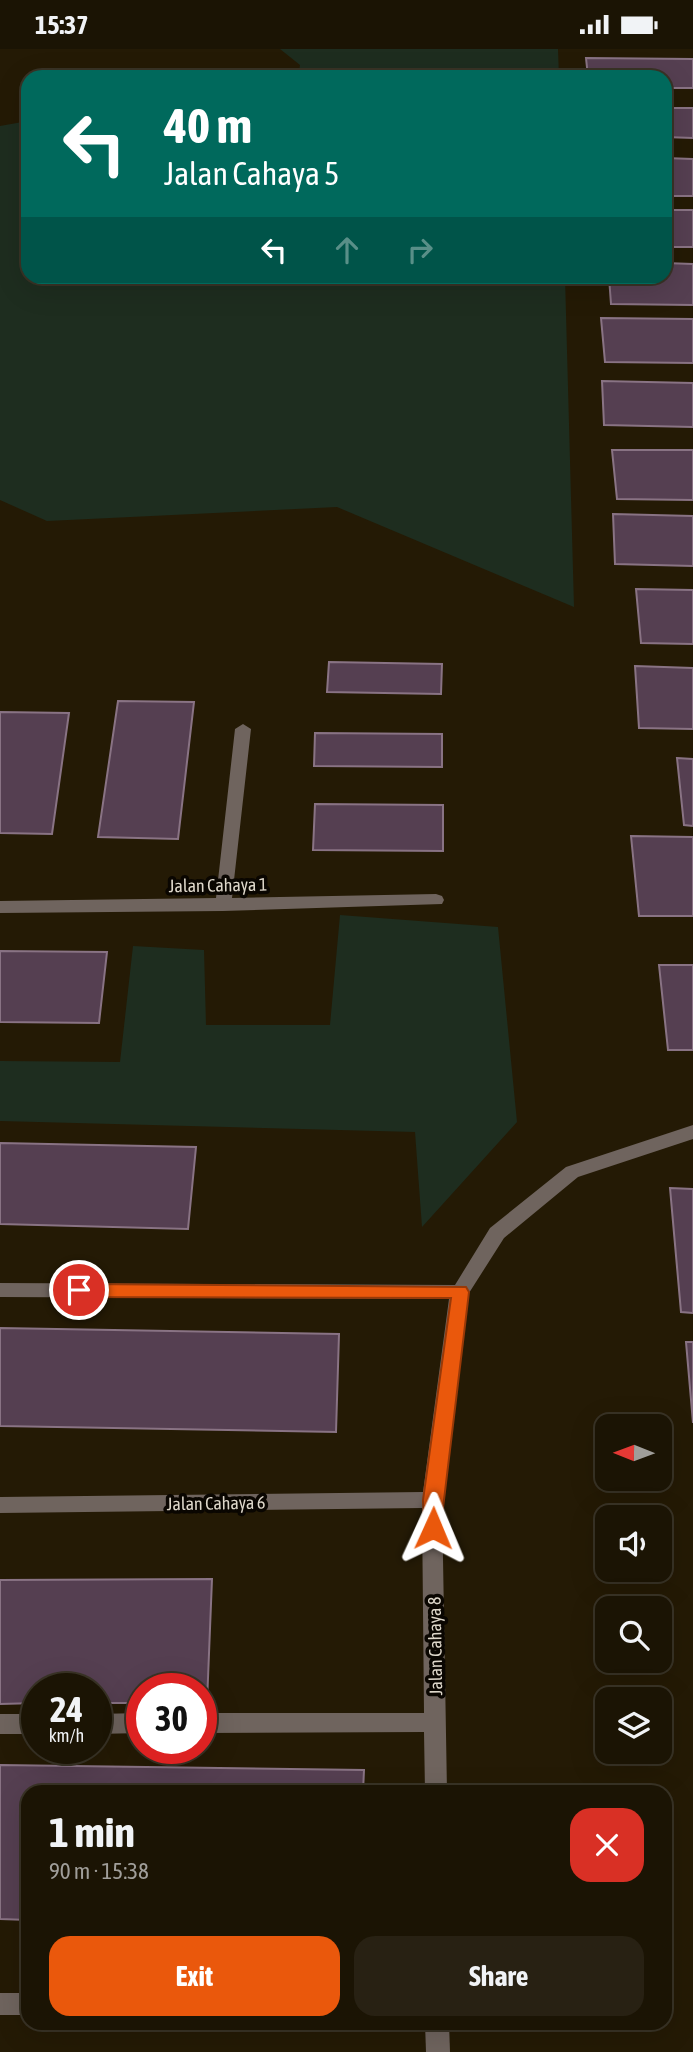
<!DOCTYPE html>
<meta charset="utf-8">
<style>
body{margin:0;font-family:"Asap Condensed",sans-serif;background:#282113;color:#f1f3f6;height:100vh;display:flex;flex-direction:column;font-size:26px;white-space:nowrap}
*{box-sizing:border-box;margin:0}
p{font-size:23px;color:#a09e9a}
.icon{flex:none;width:38px;height:38px;fill:none;stroke:currentColor;stroke-width:2;stroke-linecap:round;stroke-linejoin:round}
.map{position:relative;flex:1;overflow:hidden}
.details{position:absolute;left:21px;top:1736px;width:651px;height:245px;display:flex;flex-direction:column;background:#1b1404;border-radius:21px;box-shadow:0 7px 28px #0002,0 0 0 2px #393326}
.details>*{flex:none}
.banner{position:absolute;left:21px;top:21px;width:651px;height:214px;border-radius:21px;box-shadow:0 7px 28px #0002,0 0 0 2px #393326;background:#00695c;color:#fff;overflow:hidden}
.needle{width:46px;rotate:271deg}
.buttons{position:absolute;left:595px;top:1365px;display:grid;gap:14px}
.buttons a{display:grid;place-items:center;width:77px;height:77px;border-radius:14px;background:#1b1404;box-shadow:0 7px 28px #0002,0 0 0 2px #393326;font-size:35px}
.speed{position:absolute;left:21px;top:1624px;display:flex;gap:14px;font-size:35px;font-weight:700;text-align:center}
.speed>*{display:grid;place-content:center;width:91px;height:91px;border-radius:50%;background:#1b1404;box-shadow:0 7px 28px #0002,0 0 0 2px #393326;line-height:1}
.speed small{font-size:18px;font-weight:400}
.speed .limit{border:10px solid #d22;background:#fff;color:#111}
.pin{position:absolute;display:grid;place-items:center;width:60px;height:60px;color:#fff;margin:-30px;border:4px solid #fff;border-radius:50%;box-shadow:0 2px 7px #0007}
.me{position:absolute;width:77px;margin:-38px;rotate:1deg;stroke-linejoin:round;filter:drop-shadow(0 0 5px #0008)}
.turn{display:flex;align-items:center;gap:24px;height:147px;padding:0 28px;font-size:32px}
.turn .icon{width:91px;height:91px;stroke-width:2.5}
.turn b{display:block;font-size:49px;line-height:60px}
.lanes{display:flex;align-items:center;height:66px;padding:0 28px;background:#0003;justify-content:center;gap:35px;direction:ltr}
.lanes .off{opacity:.35}
.round{display:grid;place-items:center;flex:none;width:74px;height:74px;border-radius:21px;background:#282113}
.summary{display:flex;align-items:center;justify-content:space-between;height:119px;padding:0 28px}
h1{font-size:42px;font-weight:700;line-height:52px}
.button{display:flex;gap:14px;margin-top:auto;padding:14px 28px}
.button a{flex:1;height:80px;border-radius:21px;background:#ea580c;color:#fff;font-size:28px;font-weight:700;line-height:80px;text-align:center}
.button a+a{background:#282113;color:#f1f3f6}
.status{display:flex;justify-content:space-between;align-items:center;height:49px;padding:0 35px;background:#1b1404;direction:ltr}
.status svg{height:19px;fill:currentColor}
.map>svg:first-child{display:block}
.green{fill:#1e2d1f}
.building{fill:#553f51;stroke:#897384;stroke-width:2}
.lines{fill:none;stroke-linecap:round;stroke-linejoin:round}
.minor{fill:#6f645e;fill-rule:evenodd}
.route{fill:#ea580c;stroke:#983908;stroke-width:2}
.labels{text-anchor:middle;dominant-baseline:central;stroke-width:7;stroke-linejoin:round;paint-order:stroke}
.street-label{font-size:18px;fill:#ded7ca;stroke:#0a0601}
</style>
<div class="status"><b>15:37</b><svg viewBox="0 0 49 12"><path d="M0 12V9h3v3zM5 12V6h3v6zM10 12V3h3v9zM15 12V0h3v12zM26 1h20v11H26zM47 4h2v5h-2z"/></svg></div>
<div class="map">
<svg width="693" height="2003" viewBox="0 0 693 2003">
<rect width="100%" height="100%" fill="#241a05"/>
<!-- green -->
<g class="green">
<polygon points="280,0 558,0 559,28 298,28 300,16"/>
<polygon points="28,72 28,228 565,228 574,558 337,458 47,472 0,451 0,77"/>
<polygon points="340,866 498,878 517,1073 422,1178 415,1083 0,1072 0,1012 120,1013 133,897 204,901 206,976 330,976"/>
</g>
<!-- building -->
<g class="building">
<polygon points="586,9 693,10 693,39 665,39 665,28 588,28"/>
<polygon points="665,59 693,59 693,89 665,88"/>
<polygon points="665,109 693,110 693,147 665,147"/>
<rect x="665" y="161" width="28" height="37"/>
<polygon points="665,214 693,215 693,256 611,255 609,228 665,228"/>
<polygon points="601,269 693,270 693,314 605,313"/>
<polygon points="602,332 693,334 693,378 604,376"/>
<polygon points="612,401 693,401 693,451 617,450"/>
<polygon points="613,465 693,467 693,517 615,515"/>
<polygon points="636,540 693,541 693,595 641,594"/>
<polygon points="329,613 442,615 441,645 327,643"/>
<polygon points="635,617 693,619 693,680 639,679"/>
<polygon points="118,652 194,653 178,790 98,788"/>
<polygon points="0,663 69,664 52,785 0,784"/>
<polygon points="315,684 442,685 442,718 314,717"/>
<polygon points="677,709 693,710 693,777 684,776"/>
<polygon points="315,755 443,756 443,802 313,801"/>
<polygon points="631,787 693,788 693,867 639,867"/>
<polygon points="0,902 107,903 99,974 0,973"/>
<polygon points="659,916 693,916 693,1001 668,1001"/>
<polygon points="0,1094 196,1098 188,1180 0,1175"/>
<polygon points="670,1139 693,1140 693,1264 681,1263"/>
<polygon points="0,1279 339,1285 336,1383 0,1377"/>
<polygon points="686,1293 693,1293 693,1374"/>
<polygon points="212,1530 207,1654 201,1654 201,1640 142,1640 142,1654 96,1654 96,1640 37,1640 37,1654 0,1655 0,1531"/>
<polygon points="0,1716 364,1721 363,1743 28,1743 28,1871 0,1870"/>
</g>
<g class="lines">
<!-- minor -->
<g class="minor">
<polygon points="243,675 251,680 232,849 436,845 442,847 444,851 442,855 223,862 0,864 0,852 216,849 235,680"/>
<polygon points="693,1076 693,1090 578,1128 504,1189 469,1244 442,1451 447,1743 425,1743 424,1683 201,1684 201,1664 424,1664 422,1459 0,1464 0,1448 423,1443 449,1250 0,1248 0,1234 455,1236 490,1179 566,1118"/>
<polygon points="142,1664 142,1684 96,1685 96,1665"/>
<rect x="0" y="1665" width="37" height="20"/>
<rect x="0" y="1944" width="28" height="22"/>
<polygon points="425,1974 449,1974 450,2003 426,2003"/>
</g>
</g>
<!-- route -->
<polygon class="route" points="79,1235 466,1238 469,1243 440,1484 433,1486 426,1484 424,1479 423,1451 451,1249 79,1248 73,1246 71,1241 73,1237"/>
<g class="labels">
<!-- street labels -->
<g class="street-label">
<text transform="translate(218 836) rotate(-1)">Jalan Cahaya 1</text>
<text transform="translate(216 1454) rotate(-1)">Jalan Cahaya 6</text>
<text transform="translate(435 1597) rotate(-91)">Jalan Cahaya 8</text>
</g>
</g>
</svg>
<div class="buttons">
<a><svg class="needle" viewBox="-14 -14 28 28"><path d="M0-13l5 13h-10z" fill="#e53935"/><path d="M0 13l5-13h-10z" fill="#a09e9a"/></svg></a>
<a><svg class="icon" aria-label="sound" viewBox="0 0 24 24"><path d="M4 9h4l5-4v14l-5-4H4zM17 9q2 3 0 6"/></svg></a>
<a><svg class="icon" aria-label="search" viewBox="0 0 24 24"><circle cx="10" cy="10" r="6"/><path d="M15 15l6 6"/></svg></a>
<a><svg class="icon" aria-label="layers" viewBox="0 0 24 24"><path d="M12 4l9 5-9 5-9-5zM3 14l9 5 9-5"/></svg></a>
</div>
<div class="speed"><div>24<small>km/h</small></div><div class="limit">30</div></div>
<div class="pin" style="left:79px;top:1241px;background:#d93025"><svg class="icon" aria-label="arrive" viewBox="0 0 24 24"><path d="M6 21V4h12l-3 4 3 4H6"/></svg></div>
<svg class="me" style="left:433px;top:1479px" viewBox="-20 -20 40 40"><path d="M0-17L14 15 0 8-14 15z" fill="#ea580c" stroke="#fff" stroke-width="4"/></svg>
<div class="banner">
<div class="turn"><svg class="icon" aria-label="left" viewBox="0 0 24 24"><path d="M17 20v-9H6M10 6l-5 5 5 5"/></svg><div><b>40 m</b>Jalan Cahaya 5</div></div>
<div class="lanes"><svg class="icon" aria-label="left" viewBox="0 0 24 24"><path d="M17 20v-9H6M10 6l-5 5 5 5"/></svg><svg class="icon off" aria-label="ahead" viewBox="0 0 24 24"><path d="M12 20V5M6 11l6-6 6 6"/></svg><svg class="icon off" aria-label="right" viewBox="0 0 24 24"><path d="M7 20v-9h11M14 6l5 5-5 5"/></svg></div>
</div>
<section class="details">
<div class="summary"><div><h1>1 min</h1><p>90 m · 15:38</p></div><a class="round" style="background:#d93025;color:#fff"><svg class="icon" aria-label="close" viewBox="0 0 24 24"><path d="M6 6l12 12M18 6L6 18"/></svg></a></div>
<div class="button"><a>Exit</a><a>Share</a></div>
</section>
</div>
